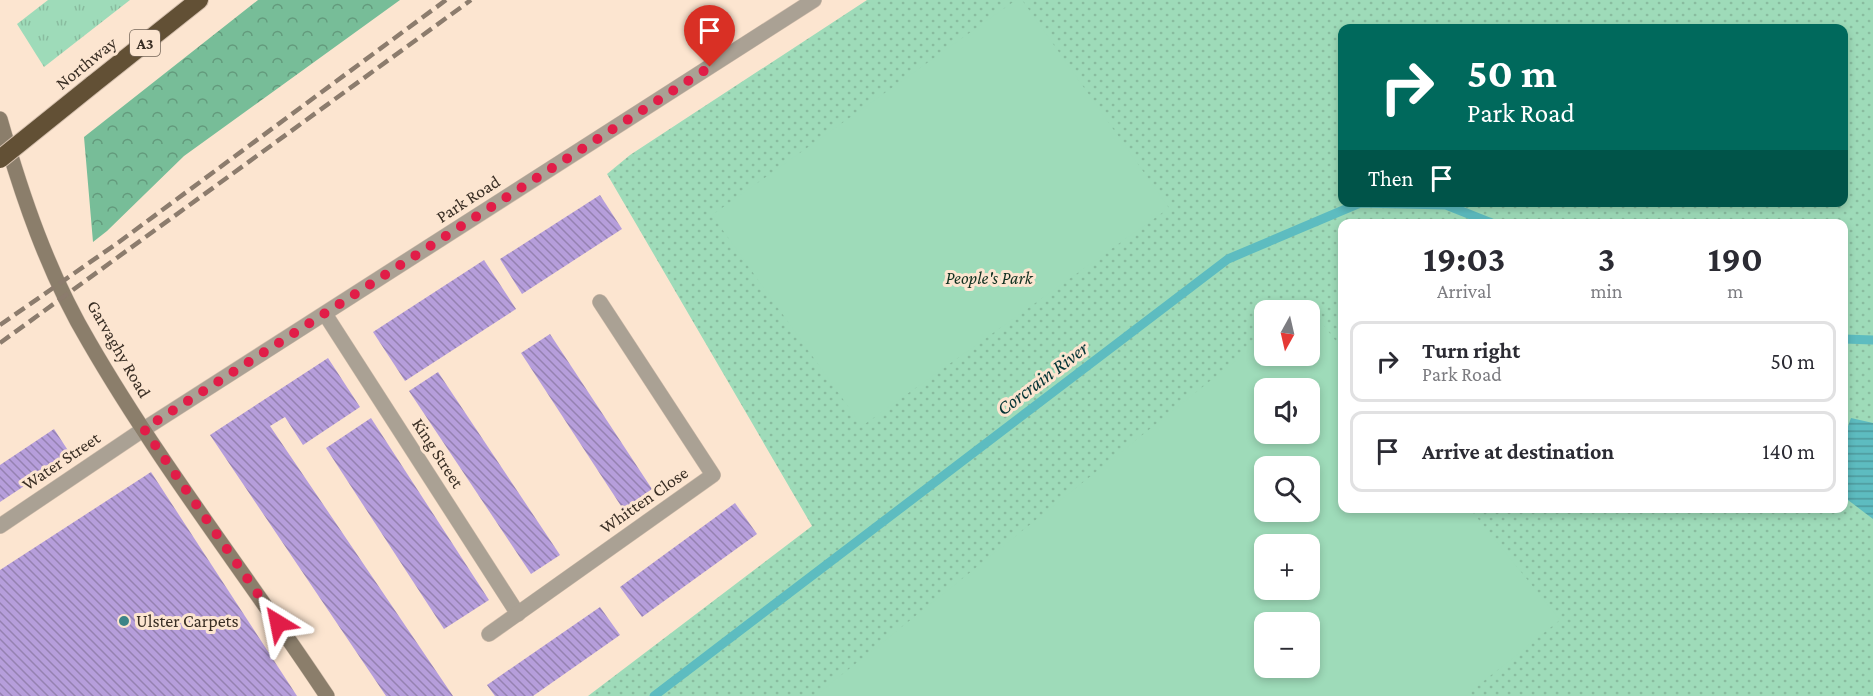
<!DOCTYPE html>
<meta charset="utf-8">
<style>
body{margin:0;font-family:"Crimson Pro",serif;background:#f7f7f7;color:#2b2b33;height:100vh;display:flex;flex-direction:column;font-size:22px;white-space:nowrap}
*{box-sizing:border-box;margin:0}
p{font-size:20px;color:#7c7c81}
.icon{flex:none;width:33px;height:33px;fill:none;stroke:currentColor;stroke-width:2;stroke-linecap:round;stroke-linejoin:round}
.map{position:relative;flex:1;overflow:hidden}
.sheet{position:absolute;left:1338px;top:219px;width:510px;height:294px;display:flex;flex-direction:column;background:#fff;border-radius:12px;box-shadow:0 3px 9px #0003}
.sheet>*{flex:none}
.guide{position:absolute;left:1338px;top:24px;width:510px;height:183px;border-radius:12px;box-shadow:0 3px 9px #0003;background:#00695c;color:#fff;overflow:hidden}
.needle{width:39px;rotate:188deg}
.fabs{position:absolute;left:1254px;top:300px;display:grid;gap:12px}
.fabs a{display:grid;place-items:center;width:66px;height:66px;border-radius:12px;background:#fff;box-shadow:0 3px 9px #0003;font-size:30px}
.pin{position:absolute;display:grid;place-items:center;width:51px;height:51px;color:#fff;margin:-62px -26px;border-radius:50% 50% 50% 0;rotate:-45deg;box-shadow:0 0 6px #0007}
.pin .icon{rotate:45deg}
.me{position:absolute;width:66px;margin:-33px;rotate:325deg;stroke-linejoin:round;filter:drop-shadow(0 0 4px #0008)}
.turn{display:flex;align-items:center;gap:21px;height:126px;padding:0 30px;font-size:27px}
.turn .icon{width:78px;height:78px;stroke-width:2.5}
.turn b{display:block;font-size:42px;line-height:51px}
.then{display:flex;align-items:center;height:57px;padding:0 30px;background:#0003;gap:12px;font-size:22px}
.eta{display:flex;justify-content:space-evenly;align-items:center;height:102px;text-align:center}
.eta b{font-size:36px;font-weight:700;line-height:42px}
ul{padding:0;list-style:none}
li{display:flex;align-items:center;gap:18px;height:81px;margin:0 12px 9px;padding:0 18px;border:3px solid #e1e1e2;border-radius:12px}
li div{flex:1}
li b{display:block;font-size:22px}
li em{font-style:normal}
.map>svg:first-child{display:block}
.grass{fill:url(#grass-tufts)}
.forest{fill:url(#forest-crowns)}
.park{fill:url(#park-dots);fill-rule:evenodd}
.pitch{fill:#9edbb9;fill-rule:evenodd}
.water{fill:url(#water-rules)}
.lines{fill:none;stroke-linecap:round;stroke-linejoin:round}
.stream{stroke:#5dbcc0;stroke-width:9}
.building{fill:url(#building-back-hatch)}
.street-casing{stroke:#d5c0ae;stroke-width:16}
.secondary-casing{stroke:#d5c0ae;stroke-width:16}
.highway-casing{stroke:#d5c0ae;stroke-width:20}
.street{stroke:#aaa194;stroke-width:15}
.secondary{stroke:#8b7e6b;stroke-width:15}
.highway{stroke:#625035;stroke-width:18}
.rail{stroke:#8c7c6d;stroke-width:4.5;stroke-dasharray:12 6;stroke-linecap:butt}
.highway-bridge-casing{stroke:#d5c0ae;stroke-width:20;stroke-linecap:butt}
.highway-bridge{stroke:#625035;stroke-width:18}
.route{stroke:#e11d48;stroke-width:10;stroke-dasharray:0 18}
.poi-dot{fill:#3c8487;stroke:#fce5d0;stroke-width:2}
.labels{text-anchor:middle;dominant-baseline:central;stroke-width:6;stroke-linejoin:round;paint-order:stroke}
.shield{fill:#fce5d0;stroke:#746558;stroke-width:1.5}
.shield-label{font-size:16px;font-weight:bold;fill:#392e24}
.street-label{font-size:18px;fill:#392e24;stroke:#fce5d0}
.park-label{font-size:18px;font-style:italic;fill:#113121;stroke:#fce5d0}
.poi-label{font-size:18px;fill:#392e24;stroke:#fce5d0;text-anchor:start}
.water-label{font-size:20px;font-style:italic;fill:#033335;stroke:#fce5d0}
</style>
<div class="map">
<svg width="1873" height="696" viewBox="0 0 1873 696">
<defs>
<pattern id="grass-tufts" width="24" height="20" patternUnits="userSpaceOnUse" patternTransform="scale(1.5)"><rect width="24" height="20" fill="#9edbb9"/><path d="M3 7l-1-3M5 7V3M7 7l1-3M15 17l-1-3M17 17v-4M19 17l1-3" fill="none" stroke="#89bc9f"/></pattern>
<pattern id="forest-crowns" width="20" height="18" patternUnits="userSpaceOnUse" patternTransform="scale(1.5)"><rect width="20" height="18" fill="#77bd98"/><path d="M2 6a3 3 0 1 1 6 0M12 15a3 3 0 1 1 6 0" fill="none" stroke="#639a7c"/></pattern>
<pattern id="park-dots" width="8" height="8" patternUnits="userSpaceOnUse" patternTransform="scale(1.5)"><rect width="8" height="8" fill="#9edbb9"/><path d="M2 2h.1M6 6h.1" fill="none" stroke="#89bc9f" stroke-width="1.8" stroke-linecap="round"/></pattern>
<pattern id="water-rules" width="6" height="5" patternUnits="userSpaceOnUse" patternTransform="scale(1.5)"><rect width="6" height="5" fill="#5dbcc0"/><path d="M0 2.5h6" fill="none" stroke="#4e999c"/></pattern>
<pattern id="building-back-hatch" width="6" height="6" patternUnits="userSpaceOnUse" patternTransform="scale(1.5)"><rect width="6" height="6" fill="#b69edb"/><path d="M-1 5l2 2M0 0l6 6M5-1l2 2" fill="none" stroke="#9581b1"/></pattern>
</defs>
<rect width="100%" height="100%" fill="#fce5d0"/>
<!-- grass -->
<polygon class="grass" points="48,0 130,0 44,67 17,24"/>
<!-- forest -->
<polygon class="forest" points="258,0 400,0 184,156 107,231 93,242 84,137"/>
<!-- park -->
<path class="park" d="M 867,0 L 1873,0 L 1873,696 L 588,696 L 812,526 L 607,174 L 630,155 ZM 1342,28 L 1844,28 L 1844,202 L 1342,202 ZM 1342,224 L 1844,224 L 1844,508 L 1342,508 ZM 1264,310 L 1310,310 L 1310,356 L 1264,356 ZM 1264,388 L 1310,388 L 1310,434 L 1264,434 ZM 1264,466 L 1310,466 L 1310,512 L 1264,512 ZM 1264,544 L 1310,544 L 1310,590 L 1264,590 ZM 1264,622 L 1310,622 L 1310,668 L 1264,668 Z"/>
<!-- pitch -->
<g class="pitch">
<polygon points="1016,0 1022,0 1169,208 862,426 712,215"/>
<path d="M 1307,304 L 1342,349 L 1342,508 L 1470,509 L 1560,620 L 1465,696 L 815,696 L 1264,338 L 1264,356 L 1310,356 L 1310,310 L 1299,310 ZM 1264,388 L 1310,388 L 1310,434 L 1264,434 ZM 1264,466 L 1310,466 L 1310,512 L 1264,512 ZM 1264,544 L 1310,544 L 1310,590 L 1264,590 ZM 1264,622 L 1310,622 L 1310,668 L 1264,668 Z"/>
</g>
<!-- water -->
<polygon class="water" points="1851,418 1873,423 1873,519 1844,497 1844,437"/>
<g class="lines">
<!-- stream -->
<g class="stream">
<polyline points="1844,339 1873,340"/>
<polyline points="654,696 1228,259 1360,203 1446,205 1494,224"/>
</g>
</g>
<!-- building -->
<g class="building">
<polygon points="600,195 622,229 522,294 500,259"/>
<polygon points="484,260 516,309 405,381 373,332"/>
<polygon points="550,334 652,489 623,509 521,353"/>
<polygon points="328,358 360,407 303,445 285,417 270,426 453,696 386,696 210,435"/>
<polygon points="438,372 560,555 531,574 409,391"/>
<polygon points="371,418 489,600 444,629 326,448"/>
<polygon points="54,429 71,455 0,502 0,465"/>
<polygon points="151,472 297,696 0,696 0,570"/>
<polygon points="735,503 757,534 642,617 620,587"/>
<polygon points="600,607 620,635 533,696 495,696 487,685"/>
</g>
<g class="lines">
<!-- street casing -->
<g class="street-casing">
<g id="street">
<polyline points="325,314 518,614"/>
<polyline points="0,526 144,429 814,0"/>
<polyline points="489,634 713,475 600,302"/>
</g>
</g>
<!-- secondary casing -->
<g class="secondary-casing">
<path id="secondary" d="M 0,119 C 22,196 48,273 89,342 C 160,465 249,578 327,696"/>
</g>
<!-- highway casing -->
<g class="highway-casing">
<polyline id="highway" points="92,85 199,0"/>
</g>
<!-- street -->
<use href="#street" class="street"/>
<!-- secondary -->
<use href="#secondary" class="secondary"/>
<!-- highway -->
<use href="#highway" class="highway"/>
<!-- rail -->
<g class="rail">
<polyline points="0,325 119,242 446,0"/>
<polyline points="0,343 471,0"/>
</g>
<!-- highway-bridge casing -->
<g class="highway-bridge-casing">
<polyline id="highway-bridge" points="0,159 92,85"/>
</g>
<!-- highway-bridge -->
<use href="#highway-bridge" class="highway-bridge"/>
</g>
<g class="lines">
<!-- route -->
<polyline class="route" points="278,623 144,429 710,67"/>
</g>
<!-- markers -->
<circle class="poi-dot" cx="124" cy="621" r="6"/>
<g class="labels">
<!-- shield labels -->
<rect class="shield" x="130" y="30" width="30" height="26" rx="4.5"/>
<g class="shield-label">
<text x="145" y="43">A3</text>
</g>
<!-- street labels -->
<g class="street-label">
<text transform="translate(86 63) rotate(-39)">Northway</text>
<text transform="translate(468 199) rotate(-33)">Park Road</text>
<text transform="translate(119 349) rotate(60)">Garvaghy Road</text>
<text transform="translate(438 453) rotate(57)">King Street</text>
<text transform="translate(61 461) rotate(-34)">Water Street</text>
<text transform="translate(644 500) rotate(-35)">Whitten Close</text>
</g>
<!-- park labels -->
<g class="park-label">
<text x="989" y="278">People's Park</text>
</g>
<!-- poi labels -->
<g class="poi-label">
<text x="136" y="621">Ulster Carpets</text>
</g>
<!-- water labels -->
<g class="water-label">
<text transform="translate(1042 378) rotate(-37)">Corcrain River</text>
</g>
</g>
</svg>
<div class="fabs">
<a><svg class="needle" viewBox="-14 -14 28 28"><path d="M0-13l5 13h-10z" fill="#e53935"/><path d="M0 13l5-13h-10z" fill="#7c7c81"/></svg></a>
<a><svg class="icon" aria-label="sound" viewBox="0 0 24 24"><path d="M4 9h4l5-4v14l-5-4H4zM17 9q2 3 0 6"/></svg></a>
<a><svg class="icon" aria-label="search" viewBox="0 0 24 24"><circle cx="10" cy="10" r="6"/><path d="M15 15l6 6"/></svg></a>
<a>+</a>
<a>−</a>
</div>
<div class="pin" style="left:710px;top:67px;background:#d93025"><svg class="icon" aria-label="arrive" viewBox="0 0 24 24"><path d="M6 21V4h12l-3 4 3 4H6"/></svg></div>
<svg class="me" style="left:278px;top:623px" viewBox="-20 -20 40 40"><path d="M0-17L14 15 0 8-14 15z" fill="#e11d48" stroke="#fff" stroke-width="4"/></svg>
<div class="guide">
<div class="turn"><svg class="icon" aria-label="right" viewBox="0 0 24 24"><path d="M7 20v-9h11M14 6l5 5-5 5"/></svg><div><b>50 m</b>Park Road</div></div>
<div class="then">Then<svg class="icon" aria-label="arrive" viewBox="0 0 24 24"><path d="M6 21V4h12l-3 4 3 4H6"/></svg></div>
</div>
<section class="sheet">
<div class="eta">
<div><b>19:03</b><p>Arrival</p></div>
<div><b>3</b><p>min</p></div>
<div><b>190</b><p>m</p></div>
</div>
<ul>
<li><svg class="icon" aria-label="right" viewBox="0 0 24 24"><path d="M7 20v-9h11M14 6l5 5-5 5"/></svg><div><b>Turn right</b><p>Park Road</p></div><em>50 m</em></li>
<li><svg class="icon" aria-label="arrive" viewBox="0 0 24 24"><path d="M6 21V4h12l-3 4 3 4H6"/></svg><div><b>Arrive at destination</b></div><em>140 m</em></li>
</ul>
</section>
</div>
